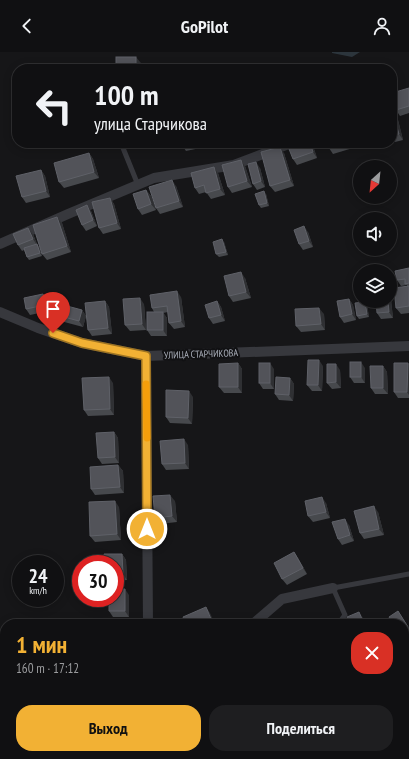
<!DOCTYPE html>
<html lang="ru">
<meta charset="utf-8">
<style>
body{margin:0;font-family:"PT Sans Narrow",sans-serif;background:#1e1e20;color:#f1f3f6;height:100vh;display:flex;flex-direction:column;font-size:15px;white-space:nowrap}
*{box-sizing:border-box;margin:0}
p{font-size:13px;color:#9c9d9f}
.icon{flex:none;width:22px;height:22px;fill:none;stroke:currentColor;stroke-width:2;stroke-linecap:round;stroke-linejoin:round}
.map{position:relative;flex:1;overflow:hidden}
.panel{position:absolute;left:0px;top:567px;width:409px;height:140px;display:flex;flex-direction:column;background:#101012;border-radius:16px 16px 0 0;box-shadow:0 2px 10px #0003,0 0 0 1px #303032}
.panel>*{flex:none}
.banner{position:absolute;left:12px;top:12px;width:385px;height:84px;border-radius:16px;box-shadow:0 2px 10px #0003,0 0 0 1px #303032;background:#101012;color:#f1f3f6;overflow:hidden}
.needle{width:26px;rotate:207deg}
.fabs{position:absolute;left:353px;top:108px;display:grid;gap:8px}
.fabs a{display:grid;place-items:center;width:44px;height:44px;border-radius:50%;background:#101012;box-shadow:0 2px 10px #0003,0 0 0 1px #303032;font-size:20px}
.speed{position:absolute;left:12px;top:503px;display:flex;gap:8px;font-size:20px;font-weight:700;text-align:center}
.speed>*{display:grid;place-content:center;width:52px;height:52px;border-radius:50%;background:#101012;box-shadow:0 2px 10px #0003,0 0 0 1px #303032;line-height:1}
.speed small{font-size:10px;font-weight:400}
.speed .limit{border:6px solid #d22;background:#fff;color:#111}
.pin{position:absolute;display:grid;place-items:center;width:34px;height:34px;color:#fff;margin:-41px -17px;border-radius:50% 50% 50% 0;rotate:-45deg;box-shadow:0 0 4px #0007}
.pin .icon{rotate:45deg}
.me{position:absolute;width:44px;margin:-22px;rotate:0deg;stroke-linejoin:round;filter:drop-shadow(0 0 3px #0008)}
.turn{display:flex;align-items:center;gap:14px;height:84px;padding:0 16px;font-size:18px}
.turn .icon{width:52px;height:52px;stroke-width:2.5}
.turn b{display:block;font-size:28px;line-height:34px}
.round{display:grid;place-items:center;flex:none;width:42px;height:42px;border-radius:16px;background:#1e1e20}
.head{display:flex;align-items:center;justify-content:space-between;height:68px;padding:0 16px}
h1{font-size:24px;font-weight:700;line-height:30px;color:#f2b134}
.action{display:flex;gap:8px;margin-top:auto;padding:8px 16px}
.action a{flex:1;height:46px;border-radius:16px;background:#f2b134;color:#111;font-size:16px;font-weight:700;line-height:46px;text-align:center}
.action a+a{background:#1e1e20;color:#f1f3f6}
header{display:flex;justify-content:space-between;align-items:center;height:52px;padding:0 16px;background:#101012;font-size:18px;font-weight:700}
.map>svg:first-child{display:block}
.water{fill:#2c353c}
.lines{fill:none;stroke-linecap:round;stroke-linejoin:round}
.lane{stroke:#37383d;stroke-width:5}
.street{stroke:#37383d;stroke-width:10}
.wall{fill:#47494d}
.shaded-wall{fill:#2f3033}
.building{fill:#525359;stroke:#5f6168}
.route-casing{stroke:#9d7322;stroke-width:10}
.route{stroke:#f2b134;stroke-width:7}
.slow{stroke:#f59e0b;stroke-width:7}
.labels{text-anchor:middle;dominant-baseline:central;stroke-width:4;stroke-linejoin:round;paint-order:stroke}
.street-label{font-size:10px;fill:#a8adb8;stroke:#111113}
</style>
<header><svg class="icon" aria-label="back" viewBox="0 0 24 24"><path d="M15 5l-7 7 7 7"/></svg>GoPilot<svg class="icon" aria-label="person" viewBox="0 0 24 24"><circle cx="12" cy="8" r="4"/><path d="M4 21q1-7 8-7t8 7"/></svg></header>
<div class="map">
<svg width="409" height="707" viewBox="0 0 409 707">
<rect width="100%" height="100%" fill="#161618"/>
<!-- water -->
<polygon class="water" points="332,0 360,0 352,5 332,1"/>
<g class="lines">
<!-- lane -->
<g class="lane">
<polyline points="121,91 138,133"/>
<polyline points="338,572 345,563 333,536 409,522"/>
</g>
<!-- street -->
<g class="street">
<polyline points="0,192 68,162 154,126 234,113 291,91"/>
<polyline points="0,260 38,276 82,291 146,304 409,294"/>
<polyline points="146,304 148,572"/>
<polyline points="253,572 282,547 333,536"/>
<polyline points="271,702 275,707"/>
<polyline points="56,707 60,702"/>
</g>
</g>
<!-- wall -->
<g class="wall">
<polygon points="409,36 409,61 400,64 396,58"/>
<polygon points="392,58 397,64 403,88 395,90 392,86"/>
<polygon points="182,91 204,91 205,95 186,99 182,93"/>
<polygon points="291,91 312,91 317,106 297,113 293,107"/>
<polygon points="327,91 352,91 353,96 333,102 329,96"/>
<polygon points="89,101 93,107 99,126 64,136 59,130"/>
<polygon points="284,101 294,134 275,140 270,134"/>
<polygon points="241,108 245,114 252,135 232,141 228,135"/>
<polygon points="214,115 218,121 225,143 211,147 206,140 199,142 195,136"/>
<polygon points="260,116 265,135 257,138 253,132"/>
<polygon points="41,118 45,124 50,145 26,151 22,145"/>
<polygon points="176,134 183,155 160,162 156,156"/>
<polygon points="146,138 151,144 156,158 142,163 138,157"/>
<polygon points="266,142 269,154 261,156 259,153"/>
<polygon points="110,146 114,152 121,177 103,182 99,176"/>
<polygon points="91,159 97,174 86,179 82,173"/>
<polygon points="57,165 62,171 71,200 47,208 42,202"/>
<polygon points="28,176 33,182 37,192 39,195 42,204 29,208 27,205 24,198 22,199 18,193"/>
<polygon points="308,180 313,195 303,198 299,192"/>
<polygon points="224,190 228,203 219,205 216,202"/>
<polygon points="409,216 409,261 401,262 396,256 407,234 407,233 401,234 397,228"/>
<polygon points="245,226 251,246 233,250 229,244"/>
<polygon points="43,242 47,248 49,259 30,263 26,257"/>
<polygon points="181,245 185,275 174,277 169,271 168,260 163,261 167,266 167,284 151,284 147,278 154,260 152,256"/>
<polygon points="390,246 391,248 393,266 381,267 377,261 390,249"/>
<polygon points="349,247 353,253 356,268 344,271 340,265"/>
<polygon points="105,249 109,255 112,282 92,284 88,278"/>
<polygon points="217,249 221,255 225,269 213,272 209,266"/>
<polygon points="144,252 146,278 130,279 125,273"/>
<polygon points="367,253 369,265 359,267 357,264"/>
<polygon points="82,258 86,264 83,275 53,267 49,261"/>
<polygon points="324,262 325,278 301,280 296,274"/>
<polygon points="238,311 242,317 242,341 224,341 219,335"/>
<polygon points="408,311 409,313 409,346 398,346 394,340"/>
<polygon points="323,314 322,339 312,339 307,333"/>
<polygon points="383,314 387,320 388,342 375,342 371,336"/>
<polygon points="365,316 365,331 354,331 350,325"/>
<polygon points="274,317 274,337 263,337 259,331"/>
<polygon points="340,318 341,336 332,337 327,331"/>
<polygon points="290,326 294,332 293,349 279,348 275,342"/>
<polygon points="113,331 114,363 88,364 84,358"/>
<polygon points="193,345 192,372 170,371 166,365"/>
<polygon points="114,380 118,386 119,411 102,412 98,406"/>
<polygon points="188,393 189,417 166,418 162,412"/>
<polygon points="118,413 123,419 124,441 95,443 91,437"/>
<polygon points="175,449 177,470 160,472 155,466"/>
<polygon points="326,451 330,466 313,470 308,464"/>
<polygon points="119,455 121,488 95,490 90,484"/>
<polygon points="378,460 384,483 364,487 360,481"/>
<polygon points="349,473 354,489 342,493 338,487"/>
<polygon points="294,500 298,506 307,522 287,533 282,527"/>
<polygon points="122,502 126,508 127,528 115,529 115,512"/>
<polygon points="129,543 129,565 113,565 109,559"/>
<polygon points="398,559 409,576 409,582 404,586 404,572"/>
<polygon points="80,702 110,702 111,704 106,707 83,707"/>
<polygon points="229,702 241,702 235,707 233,707"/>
</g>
<!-- shaded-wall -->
<g class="shaded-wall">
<polygon points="136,5 141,11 141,17 136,17"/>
<polygon points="392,58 397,64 403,88 399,82"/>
<polygon points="310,91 312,91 317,106 313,100"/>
<polygon points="280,95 284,101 294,134 290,128"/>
<polygon points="89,101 93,107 99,126 94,120"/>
<polygon points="241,108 245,114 252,135 247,129"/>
<polygon points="256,110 260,116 265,135 261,129"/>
<polygon points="214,115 218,121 225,143 220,137"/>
<polygon points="41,118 45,124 50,145 46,139"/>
<polygon points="172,128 176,134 183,155 179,149"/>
<polygon points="146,138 151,144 156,158 151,152"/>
<polygon points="264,139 266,142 269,154 267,151"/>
<polygon points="110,146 114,152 121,177 117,171"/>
<polygon points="87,153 91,159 97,174 93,168"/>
<polygon points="57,165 62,171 71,200 67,194"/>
<polygon points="304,174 308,180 313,195 309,189"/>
<polygon points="28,176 33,182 37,193 33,187"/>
<polygon points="222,187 224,190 228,203 226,200"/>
<polygon points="37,192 39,195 42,204 40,201"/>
<polygon points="241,220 245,226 251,246 246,240"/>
<polygon points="177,239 181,245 185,275 181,269"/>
<polygon points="43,242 47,248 49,259 45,253"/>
<polygon points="140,246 144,252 146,278 142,272"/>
<polygon points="390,246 391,248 393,266 389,260 388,249 390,249"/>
<polygon points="349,247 353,253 356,268 352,262"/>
<polygon points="105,249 109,255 112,282 108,276"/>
<polygon points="217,249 221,255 225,269 221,263"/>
<polygon points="365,250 367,253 369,265 367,262"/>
<polygon points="319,256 324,262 325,278 321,272"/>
<polygon points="82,258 86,264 83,275 79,269"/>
<polygon points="163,260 167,266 167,284 163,278"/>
<polygon points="319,308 323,314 322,339 318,333"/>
<polygon points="361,310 365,316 365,331 361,325"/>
<polygon points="238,311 242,317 242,341 238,335"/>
<polygon points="270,311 274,317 274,337 270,331"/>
<polygon points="408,311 409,313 409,343 407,340"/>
<polygon points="336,312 340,318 341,336 336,330"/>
<polygon points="383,314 387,320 388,342 383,336"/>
<polygon points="109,325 113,331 114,363 110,357"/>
<polygon points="290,326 294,332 293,349 289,343"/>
<polygon points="189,339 193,345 192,372 188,366"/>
<polygon points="114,380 118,386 119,411 115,405"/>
<polygon points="184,387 188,393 189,417 185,411"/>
<polygon points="118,413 123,419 124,441 120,435"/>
<polygon points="170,443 175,449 177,470 172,464"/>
<polygon points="322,445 326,451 330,466 326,460"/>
<polygon points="115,449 119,455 121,488 117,482"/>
<polygon points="374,454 378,460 384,483 379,477"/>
<polygon points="345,467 349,473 354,489 350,483"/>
<polygon points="294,500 298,506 307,522 303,516"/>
<polygon points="122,502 126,508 127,528 123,522"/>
<polygon points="125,537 129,543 129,565 125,559"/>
<polygon points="206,555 210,561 215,572 213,572"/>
<polygon points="359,560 363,566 366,572 364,572"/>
</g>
<!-- building -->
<g class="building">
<rect x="116" y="5" width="20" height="12"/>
<polygon points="156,15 156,17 147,17"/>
<polygon points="409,36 409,54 396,58 392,45 392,41"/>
<polygon points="392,58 399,82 392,83"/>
<polygon points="182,91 192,91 182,93"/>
<polygon points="291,91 310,91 313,100 293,107 287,92"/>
<polygon points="327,91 345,91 329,96"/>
<polygon points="280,95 290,128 270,134 261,100"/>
<polygon points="89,101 94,120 59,130 54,111"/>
<polygon points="241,108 247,129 228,135 222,113"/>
<polygon points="256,110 261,129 253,132 248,112"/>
<polygon points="214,115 220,137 206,141 204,133 195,136 191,121"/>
<polygon points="41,118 46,139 22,145 16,124"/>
<polygon points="172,128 179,149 156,156 149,135"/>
<polygon points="146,138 151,152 138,157 133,142"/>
<polygon points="264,139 267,151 259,153 255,142"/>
<polygon points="110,146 117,171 99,176 92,150"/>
<polygon points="87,153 93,168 82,173 76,158"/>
<polygon points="57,165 67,194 42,202 33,173"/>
<polygon points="304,174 309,189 299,192 294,178"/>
<polygon points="28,176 33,187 18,193 13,182"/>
<polygon points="222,187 226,200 216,202 213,190"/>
<polygon points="37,192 40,201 27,205 24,196"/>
<polygon points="409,216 409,231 405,232 405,227 397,228 395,219"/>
<polygon points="241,220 246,240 229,244 224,224"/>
<polygon points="409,234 409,254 396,256 394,236"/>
<polygon points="177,239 181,269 169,271 167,254 152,256 150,243"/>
<polygon points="43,242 45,253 26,257 24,246"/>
<polygon points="140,246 142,272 125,273 123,247"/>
<polygon points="349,247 352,262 340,265 337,249"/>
<polygon points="105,249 108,276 88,278 85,251"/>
<polygon points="217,249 221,263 209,266 205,253"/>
<polygon points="376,249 388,249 389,260 377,261"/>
<polygon points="52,250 82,258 79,269 49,261"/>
<polygon points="365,250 367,262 357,264 355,251"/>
<polygon points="319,256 321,272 296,274 295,257"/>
<rect x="147" y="260" width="16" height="18"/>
<polygon points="308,308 319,308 318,333 307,333"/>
<rect x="350" y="310" width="11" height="15"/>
<polygon points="238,311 238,335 219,335 219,312"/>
<rect x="259" y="311" width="11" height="20"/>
<polygon points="394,311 408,311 407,340 394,340"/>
<polygon points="327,312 336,312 336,330 327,331"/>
<polygon points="370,314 383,314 383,336 371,336"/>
<polygon points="109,325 110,357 84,358 82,326"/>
<polygon points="276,325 290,326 289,343 275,342"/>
<polygon points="166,338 189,339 188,366 166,365"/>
<polygon points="114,380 115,405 98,406 96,381"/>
<polygon points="184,387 185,411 162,412 160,389"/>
<polygon points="118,413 120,435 91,437 90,415"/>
<polygon points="170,443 172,464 155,466 153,444"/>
<polygon points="322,445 326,460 308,464 305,449"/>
<polygon points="115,449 117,482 90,484 89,450"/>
<polygon points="374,454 379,477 360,481 354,459"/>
<polygon points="345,467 350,483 338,487 332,470"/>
<polygon points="294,500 303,516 282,527 274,511"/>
<polygon points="104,502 122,502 123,522 115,522 115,512 105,512"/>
<polygon points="115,537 125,537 125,559 109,559 109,546 115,546"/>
<polygon points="206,555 213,572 186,572 183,565"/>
<polygon points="398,559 408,575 404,577 404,572 393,572 389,565"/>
<polygon points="359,560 364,572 350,572 347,565"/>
<polygon points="125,571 125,572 109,572"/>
<polygon points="80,702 100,702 90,707 83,707"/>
<polygon points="247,702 256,702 260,707 239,707"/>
<polygon points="387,702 391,702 395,707 381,707"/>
</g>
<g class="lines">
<!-- route casing -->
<g class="route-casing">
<polyline id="route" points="53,281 82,291 146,304 147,477"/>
</g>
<!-- route -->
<use href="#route" class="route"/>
<!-- slow -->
<polyline class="slow" points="146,332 147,386"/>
</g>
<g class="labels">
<!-- street labels -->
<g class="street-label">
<text transform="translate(201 302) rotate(-2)">УЛИЦА СТАРЧИКОВА</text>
</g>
</g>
</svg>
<div class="fabs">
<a><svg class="needle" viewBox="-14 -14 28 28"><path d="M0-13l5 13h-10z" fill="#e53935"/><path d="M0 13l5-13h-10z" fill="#9c9d9f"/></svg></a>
<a><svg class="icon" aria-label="sound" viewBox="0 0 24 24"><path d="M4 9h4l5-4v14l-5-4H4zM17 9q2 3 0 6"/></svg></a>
<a><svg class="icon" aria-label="layers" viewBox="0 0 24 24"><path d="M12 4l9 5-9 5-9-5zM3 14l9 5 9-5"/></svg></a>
</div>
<div class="speed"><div>24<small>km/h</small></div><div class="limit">30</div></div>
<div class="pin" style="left:53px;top:281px;background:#d93025"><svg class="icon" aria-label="arrive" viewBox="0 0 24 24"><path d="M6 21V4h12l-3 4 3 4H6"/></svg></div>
<svg class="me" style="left:147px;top:477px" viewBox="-20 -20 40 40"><circle r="17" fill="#f2b134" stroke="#fff" stroke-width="3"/><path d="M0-11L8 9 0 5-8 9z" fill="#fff"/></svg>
<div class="banner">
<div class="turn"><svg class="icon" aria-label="left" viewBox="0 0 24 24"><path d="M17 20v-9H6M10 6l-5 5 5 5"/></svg><div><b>100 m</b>улица Старчикова</div></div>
</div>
<section class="panel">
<div class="head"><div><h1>1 мин</h1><p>160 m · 17:12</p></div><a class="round" style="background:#d93025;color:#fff"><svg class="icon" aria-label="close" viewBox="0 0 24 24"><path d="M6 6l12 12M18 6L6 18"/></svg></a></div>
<div class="action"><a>Выход</a><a>Поделиться</a></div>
</section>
</div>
